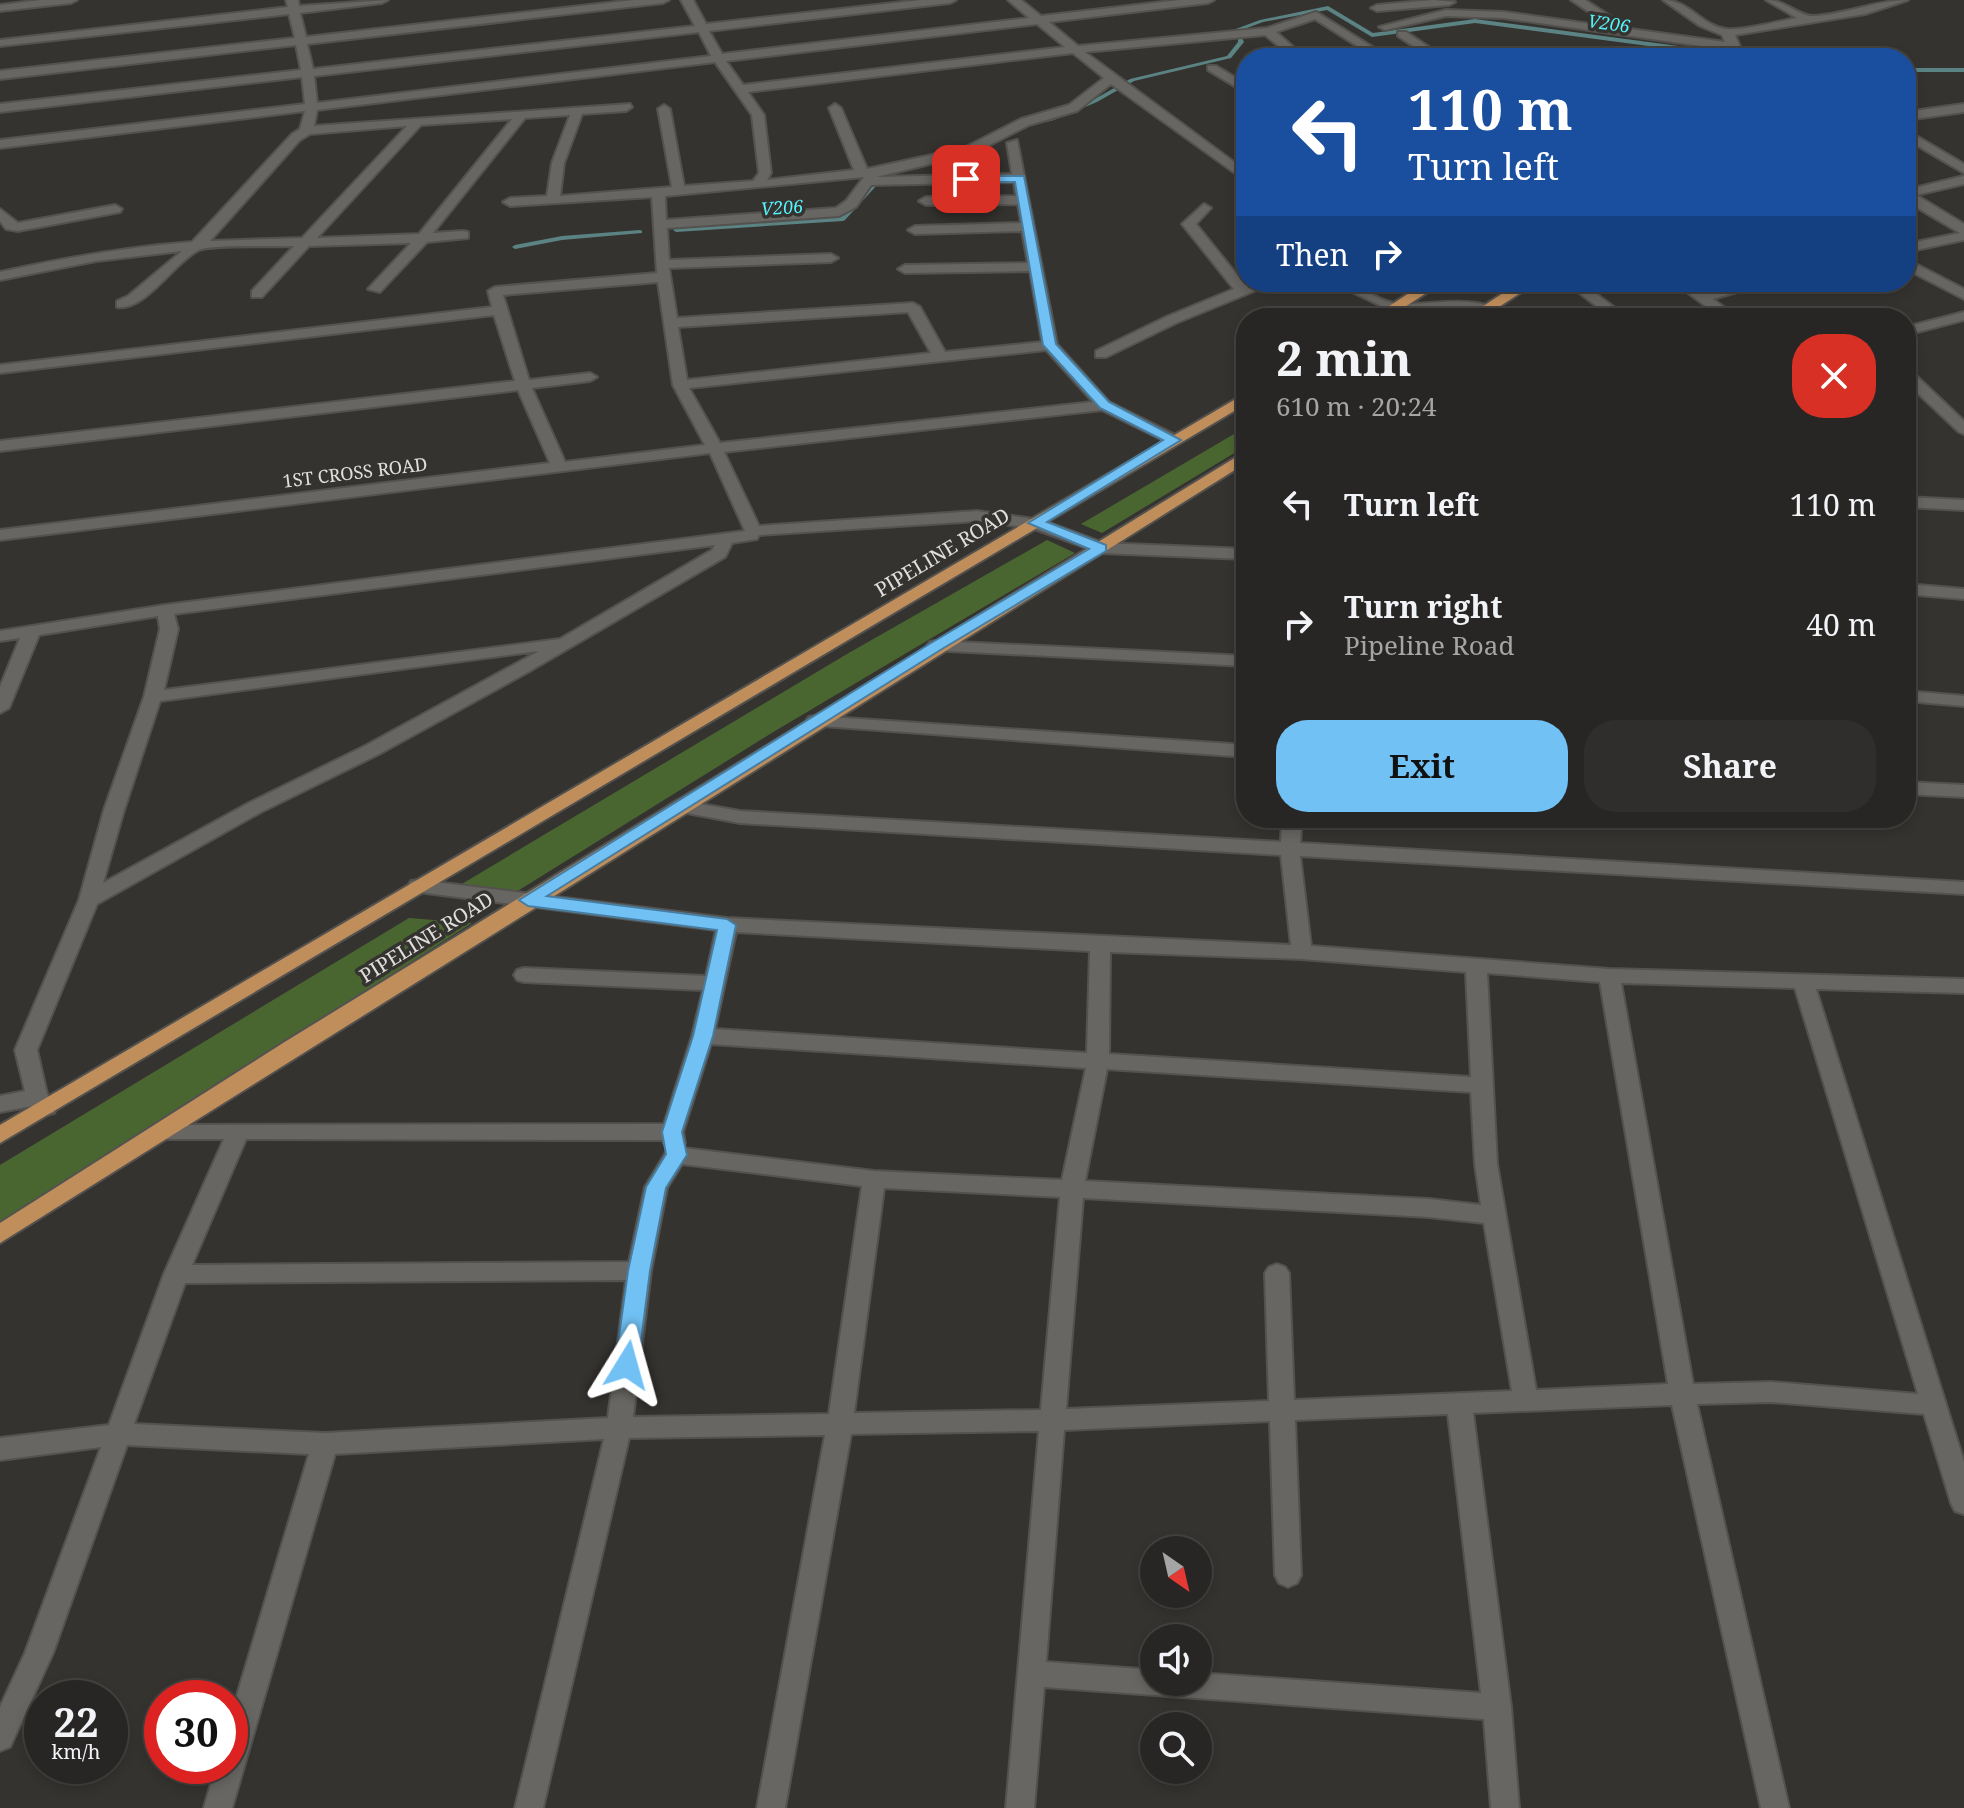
<!DOCTYPE html>
<meta charset="utf-8">
<style>
body{margin:0;font-family:"Noto Serif",serif;background:#302e2c;color:#f1f3f6;height:100vh;display:flex;flex-direction:column;font-size:30px;white-space:nowrap}
*{box-sizing:border-box;margin:0}
p{font-size:26px;color:#a5a5a6}
.icon{flex:none;width:44px;height:44px;fill:none;stroke:currentColor;stroke-width:2;stroke-linecap:round;stroke-linejoin:round}
.map{position:relative;flex:1;overflow:hidden}
.drawer{position:absolute;left:1236px;top:308px;width:680px;height:520px;display:flex;flex-direction:column;background:#282624;border-radius:32px;box-shadow:0 4px 12px #0003,0 0 0 2px #444341}
.drawer>*{flex:none}
.hud{position:absolute;left:1236px;top:48px;width:680px;height:244px;border-radius:32px;box-shadow:0 4px 12px #0003,0 0 0 2px #444341;background:#1a4fa0;color:#fff;overflow:hidden}
.needle{width:52px;rotate:146deg}
.tools{position:absolute;left:1140px;top:1536px;display:grid;gap:16px}
.tools a{display:grid;place-items:center;width:72px;height:72px;border-radius:50%;background:#282624;box-shadow:0 4px 12px #0003,0 0 0 2px #444341;font-size:40px}
.speed{position:absolute;left:24px;top:1680px;display:flex;gap:16px;font-size:40px;font-weight:700;text-align:center}
.speed>*{display:grid;place-content:center;width:104px;height:104px;border-radius:50%;background:#282624;box-shadow:0 4px 12px #0003,0 0 0 2px #444341;line-height:1}
.speed small{font-size:20px;font-weight:400}
.speed .limit{border:12px solid #d22;background:#fff;color:#111}
.pin{position:absolute;display:grid;place-items:center;width:68px;height:68px;color:#fff;margin:-34px;border-radius:16px;box-shadow:0 4px 12px #0006}
.me{position:absolute;width:88px;margin:-44px;rotate:8deg;stroke-linejoin:round;filter:drop-shadow(0 0 6px #0008)}
.turn{display:flex;align-items:center;gap:28px;height:168px;padding:0 40px;font-size:36px}
.turn .icon{width:104px;height:104px;stroke-width:2.5}
.turn b{display:block;font-size:56px;line-height:68px}
.then{display:flex;align-items:center;height:76px;padding:0 40px;background:#0003;gap:16px;font-size:30px}
.round{display:grid;place-items:center;flex:none;width:84px;height:84px;border-radius:32px;background:#302e2c}
.headline{display:flex;align-items:center;justify-content:space-between;height:136px;padding:0 40px}
h1{font-size:48px;font-weight:700;line-height:60px}
.primary-button{display:flex;gap:16px;margin-top:auto;padding:16px 40px}
.primary-button a{flex:1;height:92px;border-radius:32px;background:#71c1f5;color:#111;font-size:32px;font-weight:700;line-height:92px;text-align:center}
.primary-button a+a{background:#302e2c;color:#f1f3f6}
ul{padding:0;list-style:none}
li{display:flex;align-items:center;gap:24px;height:120px;padding:0 40px}
li div{flex:1}
li b{display:block;font-size:30px}
li em{font-style:normal}
.map>svg:first-child{display:block}
.green{fill:#4a6630}
.lines{fill:none;stroke-linecap:round;stroke-linejoin:round}
.stream{fill:#5b8384;fill-rule:evenodd}
.minor-casing{stroke:#53524f;stroke-width:4}
.major-casing{stroke:#53524f;stroke-width:4}
.minor{fill:#686662;fill-rule:evenodd}
.major{fill:#c08e5b;fill-rule:evenodd}
.route{fill:#71c1f5;stroke:#497d9f;stroke-width:2}
.labels{text-anchor:middle;dominant-baseline:central;stroke-width:7;stroke-linejoin:round;paint-order:stroke}
.far-water-label{font-size:18px;font-style:italic;fill:#55f4fc;stroke:#353330}
.far-street-label{font-size:18px;fill:#e0dfdc;stroke:#353330}
.street-label{font-size:20px;fill:#e0dfdc;stroke:#353330}
</style>
<div class="map">
<svg width="1964" height="1808" viewBox="0 0 1964 1808">
<rect width="100%" height="100%" fill="#353330"/>
<!-- green -->
<g class="green">
<polygon points="1246,427 1246,446 1102,533 1081,524"/>
<polygon points="1047,540 1075,553 775,731 516,892 455,888 847,654"/>
<polygon points="409,918 472,923 0,1225 0,1165"/>
</g>
<g class="lines">
<!-- stream -->
<g class="stream">
<polygon points="1328,6 1373,33 1475,19 1686,47 1798,56 1801,58 1776,58 1686,51 1475,23 1372,37 1327,10 1263,22 1236,32 1233,30 1260,20"/>
<polygon points="1238,38 1242,38 1244,42 1231,58 1134,81 1097,102 1054,120 1030,126 1027,124 1050,118 1093,100 1130,79 1227,56 1238,42"/>
<rect x="1906" y="68" width="58" height="4"/>
<polygon points="904,167 909,168 884,178 879,177"/>
<polygon points="873,183 878,184 845,220 843,221 676,232 673,230 676,228 841,217"/>
<polygon points="640,230 642,231 642,233 562,240 515,249 512,247 515,245 562,236"/>
</g>
<!-- minor casing -->
<g class="minor-casing">
<g id="minor">
<polygon points="41,0 77,0 71,3 0,11 0,5"/>
<path d="M 286,0 L 298,0 L 299,6 L 388,0 L 382,3 L 300,13 L 306,37 L 634,0 L 669,0 L 663,3 L 307,44 L 313,69 L 695,26 L 681,0 L 693,0 L 706,24 L 921,0 L 956,0 L 950,3 L 709,31 L 722,54 L 1029,18 L 1008,0 L 1021,0 L 1041,16 L 1180,0 L 1214,0 L 1208,3 L 1049,22 L 1078,46 L 1267,28 L 1316,12 L 1390,58 L 1376,58 L 1315,19 L 1276,32 L 1306,58 L 1293,58 L 1265,35 L 1085,52 L 1246,171 L 1246,181 L 1111,84 L 1077,111 L 1029,125 L 972,154 L 876,177 L 1012,174 L 1007,143 L 1017,140 L 1057,344 L 1109,402 L 1179,437 L 1179,443 L 1169,443 L 1102,410 L 724,452 L 759,526 L 977,511 L 1041,520 L 1103,543 L 1246,549 L 1246,559 L 1101,553 L 1032,528 L 977,521 L 759,535 L 757,539 L 732,543 L 725,557 L 528,672 L 379,754 L 261,812 L 97,904 L 37,1050 L 47,1094 L 57,1107 L 54,1113 L 46,1115 L 32,1106 L 0,1112 L 0,1096 L 25,1091 L 15,1050 L 79,900 L 104,810 L 144,697 L 160,629 L 158,616 L 39,635 L 9,708 L 0,713 L 0,687 L 20,638 L 0,641 L 0,631 L 165,605 L 745,531 L 710,453 L 0,540 L 0,530 L 550,463 L 518,390 L 0,451 L 0,441 L 515,381 L 494,315 L 0,373 L 0,365 L 492,307 L 488,291 L 495,287 L 657,273 L 652,197 L 510,206 L 503,202 L 510,198 L 547,196 L 552,163 L 570,115 L 525,118 L 433,233 L 463,231 L 468,232 L 468,238 L 427,242 L 380,292 L 368,289 L 411,243 L 309,246 L 262,297 L 252,297 L 252,291 L 294,246 C 275,247 213,244 199,250 C 174,262 146,311 117,307 L 117,301 L 128,296 L 182,251 L 96,261 L 0,280 L 0,272 C 64,258 127,247 192,242 L 292,134 L 300,129 L 305,111 L 0,148 L 0,140 L 305,104 L 302,77 L 0,112 L 0,104 L 301,70 L 296,45 L 0,79 L 0,71 L 295,38 L 289,14 L 0,46 L 0,40 L 288,7 ZM 1037,24 L 1065,47 L 743,85 L 726,61 ZM 699,32 L 711,56 L 317,103 L 314,76 ZM 1073,53 L 1104,78 L 1069,105 L 1021,119 L 964,148 L 867,169 L 841,108 L 835,104 L 829,108 L 854,170 L 767,180 L 771,173 L 764,115 L 748,92 ZM 715,62 L 752,115 L 759,173 L 753,181 L 684,186 L 670,109 L 664,105 L 658,109 L 672,187 L 560,196 L 564,163 L 582,114 L 626,111 L 632,107 L 630,104 L 314,126 L 317,110 ZM 512,119 L 419,234 L 317,238 L 421,125 ZM 407,126 L 302,238 L 210,241 L 300,140 L 310,134 ZM 864,177 L 846,201 L 836,208 L 666,220 L 665,196 ZM 1014,182 L 1016,196 L 926,197 L 919,201 L 926,205 L 1018,204 L 1021,223 L 915,226 L 908,230 L 915,234 L 1022,231 L 1028,263 L 905,265 L 898,269 L 905,273 L 1030,271 L 1042,342 L 945,352 L 920,307 L 913,303 L 677,318 L 669,268 L 831,262 L 838,258 L 831,254 L 669,260 L 667,228 L 839,216 L 856,207 L 871,185 ZM 658,282 L 673,385 L 705,445 L 565,462 L 532,388 L 590,381 L 597,377 L 590,373 L 529,380 L 503,295 ZM 908,312 L 931,353 L 687,380 L 678,327 ZM 1046,350 L 1093,402 L 720,443 L 689,388 ZM 715,545 L 712,550 L 560,639 L 164,690 L 178,629 L 174,614 ZM 539,651 L 365,746 L 247,804 L 103,883 L 124,810 L 160,701 Z"/>
<polygon points="1433,0 1455,2 1449,5 1377,11 1371,8 1377,5"/>
<path d="M 1571,0 L 1585,0 L 1630,29 L 1725,42 L 1722,35 L 1700,26 L 1663,0 C 1689,0 1702,26 1726,29 C 1744,31 1778,21 1797,18 L 1766,0 C 1786,0 1798,16 1813,16 C 1845,15 1876,0 1908,0 L 1865,14 L 1735,35 L 1743,54 L 1737,57 L 1729,50 L 1504,18 L 1446,16 L 1385,30 L 1379,27 L 1446,10 L 1504,12 L 1612,27 Z"/>
<polygon points="1398,32 1406,32 1445,58 1431,58 1398,36"/>
<polygon points="1208,66 1216,66 1246,84 1246,93 1208,70"/>
<polygon points="1964,104 1964,112 1906,120 1906,112"/>
<polygon points="1906,130 1964,164 1964,173 1906,139"/>
<polygon points="1964,176 1964,184 1916,195 1964,224 1964,240 1906,252 1906,244 1960,233 1906,201 1906,190"/>
<polygon points="1204,204 1211,208 1196,224 1245,285 1271,282 1269,285 1176,323 1106,357 1096,357 1096,351 1166,317 1234,289 1182,224"/>
<polygon points="115,205 122,209 120,212 18,231 6,229 0,221 0,209 18,223"/>
<polygon points="1906,259 1964,289 1964,299 1906,269"/>
<path d="M 1331,282 C 1362,282 1377,303 1401,304 C 1434,305 1484,292 1508,318 L 1492,318 L 1485,312 L 1394,312 Z"/>
<polygon points="1565,282 1581,282 1628,318 1612,318"/>
<polygon points="1673,282 1689,282 1704,293 1748,282 1772,282 1713,299 1738,318 1722,318"/>
<polygon points="1964,312 1964,320 1906,335 1906,327"/>
<polygon points="1906,370 1911,371 1964,421 1964,434 1959,432 1906,382"/>
<polygon points="1906,497 1964,500 1964,510 1906,507"/>
<polygon points="1906,584 1964,589 1964,599 1906,594"/>
<polygon points="936,641 1246,656 1246,666 930,650 927,646 930,642"/>
<polygon points="1906,691 1964,696 1964,706 1906,701"/>
<polygon points="815,716 1246,745 1246,757 809,725 806,721 809,717"/>
<polygon points="1906,782 1964,785 1964,797 1906,794"/>
<path d="M 678,800 L 740,811 L 1281,842 L 1282,818 L 1302,818 L 1300,843 L 1964,882 L 1964,894 L 1300,856 L 1311,946 L 1609,969 L 1964,979 L 1964,993 L 1816,989 L 1964,1462 L 1964,1514 L 1955,1511 L 1951,1503 L 1924,1414 L 1771,1402 L 1697,1404 L 1789,1808 L 1761,1808 L 1672,1405 L 1473,1413 L 1511,1707 L 1519,1808 L 1491,1808 L 1484,1719 L 1044,1687 L 1034,1808 L 1006,1808 L 1039,1431 L 851,1434 L 785,1808 L 757,1808 L 825,1435 L 629,1438 L 543,1808 L 515,1808 L 604,1439 L 335,1454 L 232,1808 L 204,1808 L 216,1766 L 230,1766 L 230,1719 L 309,1454 L 127,1445 L 53,1653 L 10,1747 L 0,1751 L 0,1707 L 25,1653 L 101,1447 L 0,1460 L 0,1438 L 109,1425 L 164,1274 L 224,1139 L 163,1139 L 155,1137 L 152,1131 L 155,1125 L 664,1124 L 692,1036 L 703,990 L 524,982 L 517,980 L 514,975 L 517,970 L 524,968 L 706,976 L 716,930 L 418,892 L 408,886 L 411,881 L 418,880 L 727,918 L 1291,945 L 1281,855 L 740,823 L 671,810 L 668,806 ZM 736,932 L 1090,951 L 1087,1053 L 715,1029 ZM 1110,952 L 1302,959 L 1466,972 L 1471,1077 L 1109,1054 ZM 1487,973 L 1600,982 L 1668,1384 L 1536,1390 L 1497,1164 ZM 1621,983 L 1795,988 L 1918,1394 L 1771,1382 L 1693,1384 ZM 711,1044 L 1086,1068 L 1062,1180 L 874,1171 L 683,1148 L 685,1143 L 683,1132 ZM 1107,1069 L 1471,1092 L 1475,1164 L 1481,1205 L 1429,1199 L 1085,1181 ZM 246,1139 L 662,1140 L 668,1149 L 645,1187 L 629,1262 L 192,1265 ZM 682,1164 L 862,1186 L 829,1414 L 633,1417 L 651,1271 L 667,1188 ZM 884,1188 L 1060,1197 L 1041,1410 L 854,1413 ZM 1083,1198 L 1429,1217 L 1484,1223 L 1512,1391 L 1294,1400 L 1289,1273 L 1285,1267 L 1277,1264 L 1269,1267 L 1265,1273 L 1269,1401 L 1066,1409 ZM 626,1280 L 608,1418 L 325,1433 L 134,1424 L 185,1283 ZM 1448,1414 L 1481,1693 L 1198,1673 L 1198,1682 L 1154,1682 L 1154,1670 L 1046,1662 L 1064,1430 L 1270,1421 L 1275,1575 L 1279,1583 L 1288,1587 L 1297,1583 L 1301,1575 L 1295,1420 Z"/>
</g>
</g>
<!-- major casing -->
<g class="major-casing">
<g id="major">
<polygon points="1426,282 1443,282 1388,318 1371,318"/>
<polygon points="1520,282 1537,282 1482,318 1465,318"/>
<polygon points="1246,393 1246,404 0,1143 0,1125"/>
<polygon points="1246,451 1246,463 0,1243 0,1223 283,1043"/>
</g>
</g>
<!-- minor -->
<use href="#minor" class="minor"/>
<!-- major -->
<use href="#major" class="major"/>
</g>
<!-- route -->
<polygon class="route" points="966,176 1024,176 1056,344 1109,402 1181,440 1047,522 1106,545 1106,551 942,649 547,896 727,919 736,925 713,1036 682,1132 687,1155 666,1188 650,1271 638,1365 634,1371 627,1374 619,1371 615,1365 628,1271 646,1187 666,1154 662,1132 693,1036 717,930 528,906 519,900 931,643 1089,549 1028,523 1163,440 1100,408 1043,345 1015,182 962,182 960,179"/>
<g class="labels">
<!-- far-water labels -->
<g class="far-water-label">
<text transform="translate(1609 23) rotate(8)">V206</text>
<text transform="translate(782 207) rotate(-4)">V206</text>
</g>
<!-- far-street labels -->
<g class="far-street-label">
<text transform="translate(355 472) rotate(-7)">1ST CROSS ROAD</text>
</g>
<!-- street labels -->
<g class="street-label">
<text transform="translate(942 552) rotate(-31)">PIPELINE ROAD</text>
<text transform="translate(426 937) rotate(-32)">PIPELINE ROAD</text>
</g>
</g>
</svg>
<div class="tools">
<a><svg class="needle" viewBox="-14 -14 28 28"><path d="M0-13l5 13h-10z" fill="#e53935"/><path d="M0 13l5-13h-10z" fill="#a5a5a6"/></svg></a>
<a><svg class="icon" aria-label="sound" viewBox="0 0 24 24"><path d="M4 9h4l5-4v14l-5-4H4zM17 9q2 3 0 6"/></svg></a>
<a><svg class="icon" aria-label="search" viewBox="0 0 24 24"><circle cx="10" cy="10" r="6"/><path d="M15 15l6 6"/></svg></a>
</div>
<div class="speed"><div>22<small>km/h</small></div><div class="limit">30</div></div>
<div class="pin" style="left:966px;top:179px;background:#d93025"><svg class="icon" aria-label="arrive" viewBox="0 0 24 24"><path d="M6 21V4h12l-3 4 3 4H6"/></svg></div>
<svg class="me" style="left:627px;top:1365px" viewBox="-20 -20 40 40"><path d="M0-17L14 15 0 8-14 15z" fill="#71c1f5" stroke="#fff" stroke-width="4"/></svg>
<div class="hud">
<div class="turn"><svg class="icon" aria-label="left" viewBox="0 0 24 24"><path d="M17 20v-9H6M10 6l-5 5 5 5"/></svg><div><b>110 m</b>Turn left</div></div>
<div class="then">Then<svg class="icon" aria-label="right" viewBox="0 0 24 24"><path d="M7 20v-9h11M14 6l5 5-5 5"/></svg></div>
</div>
<section class="drawer">
<div class="headline"><div><h1>2 min</h1><p>610 m · 20:24</p></div><a class="round" style="background:#d93025;color:#fff"><svg class="icon" aria-label="close" viewBox="0 0 24 24"><path d="M6 6l12 12M18 6L6 18"/></svg></a></div>
<ul>
<li><svg class="icon" aria-label="left" viewBox="0 0 24 24"><path d="M17 20v-9H6M10 6l-5 5 5 5"/></svg><div><b>Turn left</b></div><em>110 m</em></li>
<li><svg class="icon" aria-label="right" viewBox="0 0 24 24"><path d="M7 20v-9h11M14 6l5 5-5 5"/></svg><div><b>Turn right</b><p>Pipeline Road</p></div><em>40 m</em></li>
</ul>
<div class="primary-button"><a>Exit</a><a>Share</a></div>
</section>
</div>
